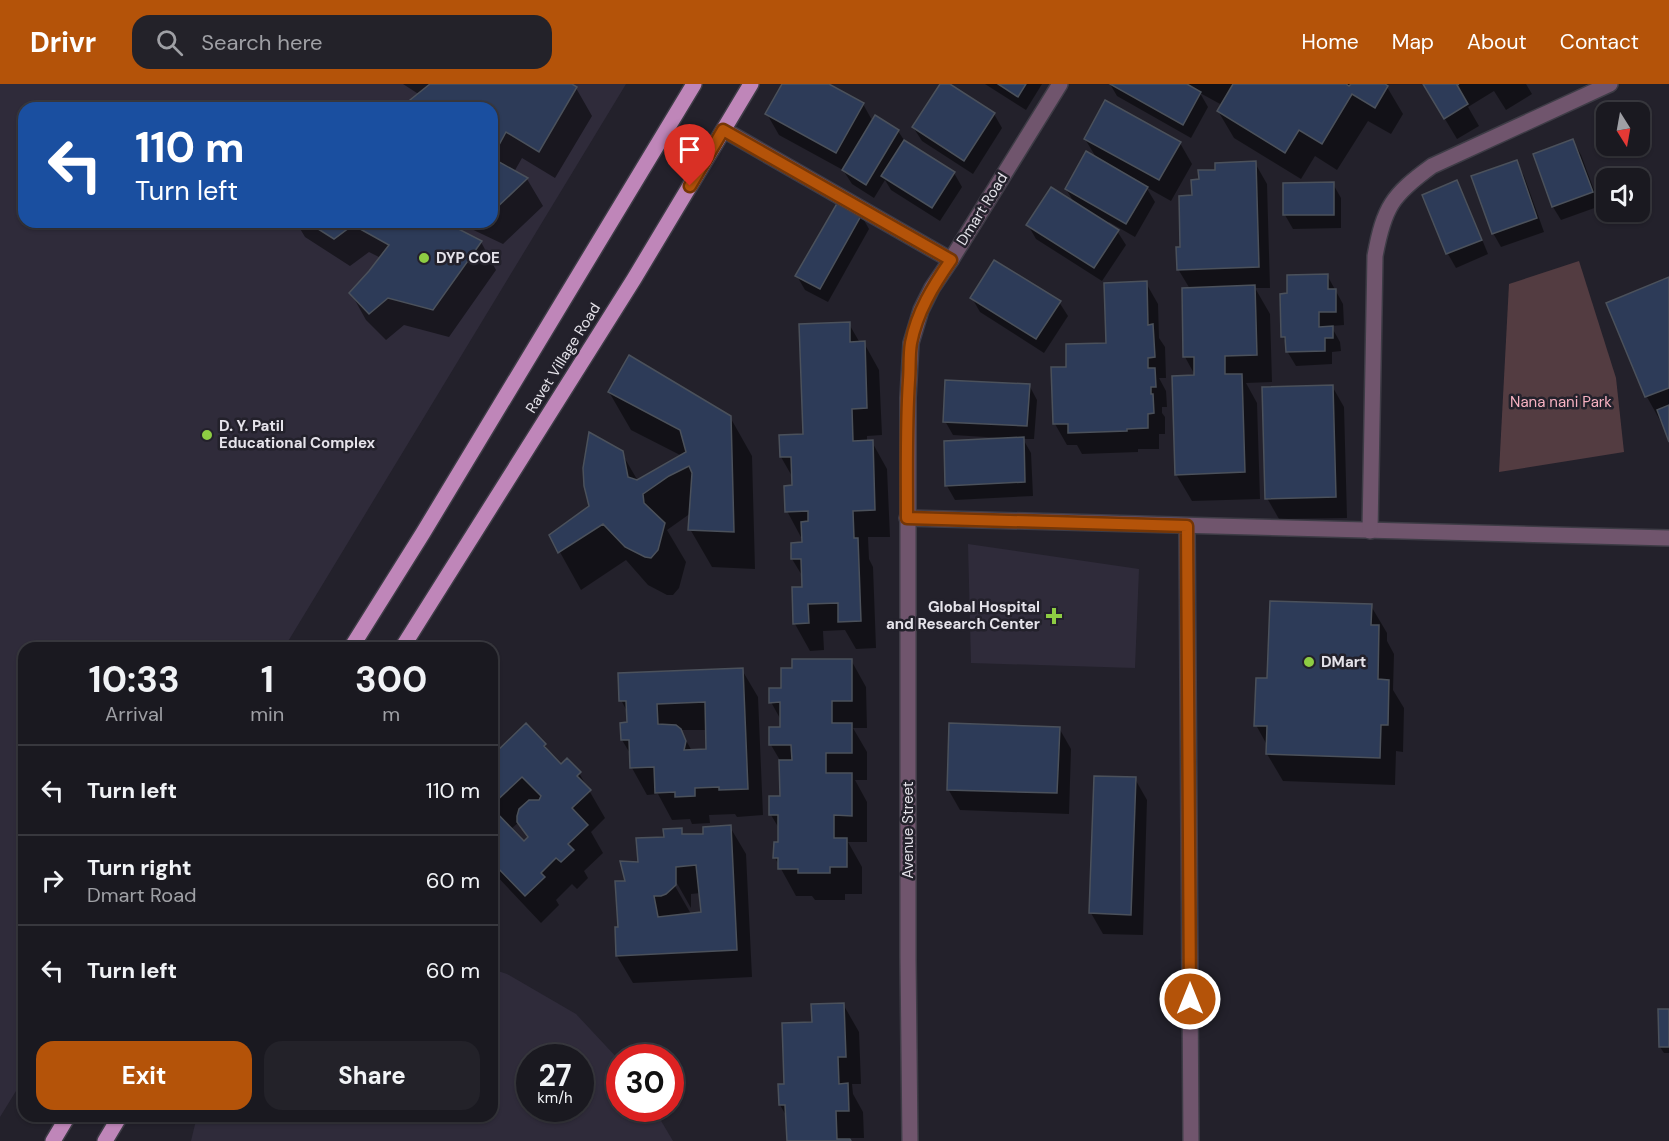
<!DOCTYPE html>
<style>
body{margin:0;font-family:"DM Sans",sans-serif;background:#232229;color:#f1f3f6;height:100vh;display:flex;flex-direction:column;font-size:22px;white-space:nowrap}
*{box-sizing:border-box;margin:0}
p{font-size:20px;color:#9fa0a5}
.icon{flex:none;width:33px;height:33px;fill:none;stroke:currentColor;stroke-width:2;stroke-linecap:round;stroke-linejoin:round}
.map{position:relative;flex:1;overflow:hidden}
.panel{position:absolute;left:18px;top:558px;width:480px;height:480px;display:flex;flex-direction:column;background:#1a1920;border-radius:18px;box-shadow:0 2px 4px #0004,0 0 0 2px #38383e}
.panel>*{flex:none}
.guide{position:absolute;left:18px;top:18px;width:480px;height:126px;border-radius:18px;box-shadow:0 2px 4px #0004,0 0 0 2px #38383e;background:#1a4fa0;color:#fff;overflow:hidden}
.needle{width:39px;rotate:169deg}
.fabs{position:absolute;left:1596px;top:18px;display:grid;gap:12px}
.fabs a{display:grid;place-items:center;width:54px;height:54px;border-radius:12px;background:#1a1920;box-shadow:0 2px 4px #0004,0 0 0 2px #38383e;font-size:30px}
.speed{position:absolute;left:516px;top:960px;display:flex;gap:12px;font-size:30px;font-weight:700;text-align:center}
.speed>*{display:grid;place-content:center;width:78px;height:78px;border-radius:50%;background:#1a1920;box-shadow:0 2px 4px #0004,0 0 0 2px #38383e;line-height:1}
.speed small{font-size:15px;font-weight:400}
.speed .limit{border:9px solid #d22;background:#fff;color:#111}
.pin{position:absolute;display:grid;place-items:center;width:51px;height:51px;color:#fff;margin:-62px -26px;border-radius:50% 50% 50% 0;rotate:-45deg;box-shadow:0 0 6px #0007}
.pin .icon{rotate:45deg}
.me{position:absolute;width:66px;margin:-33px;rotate:0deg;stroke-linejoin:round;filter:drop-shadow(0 0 4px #0008)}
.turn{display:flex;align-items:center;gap:21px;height:126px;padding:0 18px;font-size:27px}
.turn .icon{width:78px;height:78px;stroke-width:2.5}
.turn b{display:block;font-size:42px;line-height:51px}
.eta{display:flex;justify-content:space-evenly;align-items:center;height:102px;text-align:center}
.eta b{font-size:36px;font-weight:700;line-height:42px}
.cta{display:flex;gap:12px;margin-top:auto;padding:12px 18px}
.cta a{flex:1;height:69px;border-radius:18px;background:#b45309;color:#fff;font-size:24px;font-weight:700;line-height:69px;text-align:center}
.cta a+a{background:#232229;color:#f1f3f6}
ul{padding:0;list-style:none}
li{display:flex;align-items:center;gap:18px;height:90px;padding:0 18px;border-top:2px solid #38383e}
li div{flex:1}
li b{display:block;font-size:22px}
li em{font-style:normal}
header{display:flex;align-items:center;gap:36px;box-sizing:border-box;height:84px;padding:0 30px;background:#b45309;color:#fff}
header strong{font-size:28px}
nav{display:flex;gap:33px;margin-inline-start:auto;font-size:21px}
.search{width:420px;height:54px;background:#232229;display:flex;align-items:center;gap:15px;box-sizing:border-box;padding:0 21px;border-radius:18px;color:#9fa0a5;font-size:22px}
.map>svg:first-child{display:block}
.built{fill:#2f2b3a;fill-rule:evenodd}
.green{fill:#533c41}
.shadow{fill:#0007;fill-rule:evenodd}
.building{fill:#2d3b58;stroke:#4b515b;stroke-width:1.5;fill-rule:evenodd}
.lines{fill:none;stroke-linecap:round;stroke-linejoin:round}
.street-casing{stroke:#3e3c46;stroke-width:18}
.primary-casing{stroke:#3e3c46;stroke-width:18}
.street{stroke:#70556d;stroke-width:15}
.primary{stroke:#bf86b9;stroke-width:15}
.route-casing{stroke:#753606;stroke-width:15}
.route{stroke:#b45309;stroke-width:10}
.poi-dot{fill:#8ecd43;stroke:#23212b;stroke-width:2}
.labels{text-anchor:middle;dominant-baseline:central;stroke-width:5;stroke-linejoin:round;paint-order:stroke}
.street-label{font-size:15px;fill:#e5e3ea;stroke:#23212b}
.poi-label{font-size:15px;font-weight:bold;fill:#e5e3ea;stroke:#23212b;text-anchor:start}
.park-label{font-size:15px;fill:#f8b2c2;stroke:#23212b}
</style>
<header>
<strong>Drivr</strong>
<div class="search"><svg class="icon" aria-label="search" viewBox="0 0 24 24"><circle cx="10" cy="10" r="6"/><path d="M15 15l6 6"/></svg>Search here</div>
<nav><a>Home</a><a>Map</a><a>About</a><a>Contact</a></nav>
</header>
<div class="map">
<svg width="1669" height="1057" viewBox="0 0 1669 1057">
<rect width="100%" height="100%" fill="#23212b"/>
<!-- built -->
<g class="built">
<path d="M 0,0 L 626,0 L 284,564 L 24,564 L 24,994 L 0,1033 ZM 24,24 L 492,24 L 492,138 L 24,138 Z"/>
<polygon points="968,460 1139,485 1135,584 971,579"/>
<path d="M 492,885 L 507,890 L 576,930 L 619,976 L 620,1024 L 654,1025 L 673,1057 L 191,1057 L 197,1032 L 492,1032 ZM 530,974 L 580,974 L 580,1024 L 530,1024 Z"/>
</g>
<!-- green -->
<polygon class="green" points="1579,177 1616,294 1624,368 1499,388 1509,200"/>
<!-- shadow -->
<g class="shadow">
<polygon points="403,0 569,0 576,4 592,32 555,94 522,74 514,88 527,95 543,122 503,160 463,141 458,146 481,158 496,186 449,253 404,241 386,256 366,236 351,209 381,174 369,168 350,182 305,153 296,138 492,138 492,24 403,24 420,11"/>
<polygon points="783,0 826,0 863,20 873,38 898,47 906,59 954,89 962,103 940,137 891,106 885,96 874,114 852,100 843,86 779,51 767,30"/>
<polygon points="941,0 947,0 994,30 1002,44 973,90 922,57 913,43"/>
<polygon points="985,0 1042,0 1026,26"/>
<polygon points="1110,0 1382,0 1387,3 1403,30 1391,50 1368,37 1337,86 1315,72 1301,95 1234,54 1218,27 1222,21 1200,9 1208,23 1191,54 1117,12"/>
<polygon points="1424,0 1526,0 1532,10 1506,26 1494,7 1468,23 1479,42 1457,55"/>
<polygon points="1085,55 1180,59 1192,80 1171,117 1146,103 1155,118 1135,153 1109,138 1108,141 1117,147 1126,161 1102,197 1036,155 1028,141 1075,120 1066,105 1097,75"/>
<polygon points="1573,57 1581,71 1600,122 1561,136 1553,123"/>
<polygon points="1516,78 1524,92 1544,148 1501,163 1493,149"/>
<polygon points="1255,79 1267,100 1270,204 1255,204 1270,230 1272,298 1246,299 1257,319 1260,415 1192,417 1176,390 1196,293 1185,273 1190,205 1178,185 1182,164 1193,113 1200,97 1216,87"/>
<polygon points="1456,98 1464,112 1488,170 1456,184 1448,170 1424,111"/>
<polygon points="1333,100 1341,114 1341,144 1293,145 1285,131"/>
<polygon points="861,131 869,145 828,218 805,206 797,192"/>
<polygon points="1327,191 1343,220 1344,241 1331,242 1340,258 1341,267 1332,268 1332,280 1296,282 1287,267 1287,260 1283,253 1289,210"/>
<polygon points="1669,195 1669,354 1664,339 1662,340 1647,313 1608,220"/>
<polygon points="1146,199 1158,220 1159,254 1165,263 1166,294 1159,294 1166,307 1167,323 1162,323 1162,329 1165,333 1165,350 1159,350 1159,365 1138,365 1138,368 1082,370 1077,361 1067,361 1055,340 1068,284 1108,260"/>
<polygon points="972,214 1059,218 1068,232 1044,269 980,228"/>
<polygon points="849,240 860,259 864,259 879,286 882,351 867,352 867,358 872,358 887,385 890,453 868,453 869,475 873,483 876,564 856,565 845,546 823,547 824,566 810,567 795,540 804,504 803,493 792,475 803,460 802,455 787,427 794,403 793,394 781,373 804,351"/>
<polygon points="1029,301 1037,316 1034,355 1023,355 1031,369 1033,412 955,416 947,402 1001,356 1001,354 953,351 945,337"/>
<polygon points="1332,302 1344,323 1347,434 1279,435 1267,414"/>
<polygon points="609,308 730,333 752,372 755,485 712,483 690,445 691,429 667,446 686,478 679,504 673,511 667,511 648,501 626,476 581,506 551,452 590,423 621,368 638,397 682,372 631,346"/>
<polygon points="1371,522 1387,549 1387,557 1394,570 1393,606 1404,624 1403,668 1396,667 1395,701 1283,697 1267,670 1267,661 1256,641 1269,596"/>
<polygon points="851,576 866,603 867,644 853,644 867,668 867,696 855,696 867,718 867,758 848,758 862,783 862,810 845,810 845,816 815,816 812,812 796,812 775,774 775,759 780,759 780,746 771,731 771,714 781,714 781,678 771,661 782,645 782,638 771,618 783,606"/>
<path d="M 742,586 L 758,613 L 763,731 L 737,733 L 735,730 L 709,731 L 710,739 L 692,740 L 690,735 L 672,736 L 658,710 L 647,711 L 632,684 L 631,671 L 622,656 L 628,640 L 628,629 L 621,616 ZM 680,646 L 707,646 L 707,666 L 692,667 Z"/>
<path d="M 526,641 L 545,661 L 552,673 L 561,682 L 579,689 L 605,734 L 591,748 L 603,769 L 584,787 L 588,794 L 577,805 L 572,800 L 556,816 L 559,821 L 541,839 L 492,787 L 492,674 ZM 519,738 L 528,755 L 524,759 L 511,745 Z"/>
<polygon points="1059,644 1071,665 1069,730 960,726 948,705"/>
<polygon points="1135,695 1147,716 1143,851 1103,850 1091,829"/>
<path d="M 730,743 L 746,770 L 752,893 L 633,899 L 617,872 L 619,845 L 627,798 L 639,780 L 665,754 L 681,746 L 684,752 L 705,751 ZM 674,794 L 691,824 L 691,810 L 701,809 L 703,830 L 691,830 L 671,795 Z"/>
<polygon points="843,920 859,948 861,1000 852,1000 853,1010 863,1028 864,1054 851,1054 851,1057 788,1057 787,1033 780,1021 786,1001 813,939"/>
<polygon points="1669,926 1669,969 1664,969 1660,963"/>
</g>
<!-- building -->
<g class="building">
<polygon points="430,0 572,0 577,3 539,68 506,48 492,74 492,24 400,24"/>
<polygon points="782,0 829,0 864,19 836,69 765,30"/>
<polygon points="940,0 950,0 995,29 964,77 912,43"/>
<polygon points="998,0 1026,0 1018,13"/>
<polygon points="1110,0 1187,0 1201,8 1183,41"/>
<polygon points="1233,0 1346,0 1349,2 1351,0 1385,0 1388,2 1375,24 1352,10 1322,60 1299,46 1285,69 1217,27"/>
<polygon points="1423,0 1459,0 1457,1 1468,20 1444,35"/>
<polygon points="1105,16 1181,58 1159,96 1084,55"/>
<polygon points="875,31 899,46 866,101 842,86"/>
<polygon points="1573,55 1593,108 1552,123 1533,70"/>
<polygon points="904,56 955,88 932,124 881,92"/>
<polygon points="1086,67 1148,103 1126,140 1065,105"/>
<polygon points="492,74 528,94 492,128"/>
<polygon points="1517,76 1537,134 1492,150 1471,92"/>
<polygon points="1256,77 1259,183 1177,186 1176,163 1180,163 1179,112 1192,111 1191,96 1199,95 1198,86 1215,86 1215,79"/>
<polygon points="1457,96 1482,156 1446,170 1422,111"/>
<polygon points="1334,98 1334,131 1283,131 1283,99"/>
<polygon points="1051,103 1119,146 1094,184 1026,141"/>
<polygon points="839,116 862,130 820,205 795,192"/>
<polygon points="307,138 445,138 482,157 433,226 388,214 369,230 349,209 369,187 389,161 353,141 334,155"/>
<polygon points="994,176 1061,217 1036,255 970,214"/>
<polygon points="1328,190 1328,205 1336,205 1336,228 1319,228 1319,243 1333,242 1333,254 1325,254 1325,267 1286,268 1285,253 1281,253 1280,210 1287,209 1287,191"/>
<polygon points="1669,193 1669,304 1645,313 1606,219"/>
<polygon points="1147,197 1148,241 1153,240 1155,273 1148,274 1148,284 1155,284 1156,303 1151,303 1151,310 1153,310 1154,329 1148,330 1148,344 1127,345 1127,347 1068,349 1068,340 1053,340 1051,283 1066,283 1066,260 1106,259 1104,199"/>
<polygon points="1255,201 1257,271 1225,272 1225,290 1242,290 1245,388 1175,391 1172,292 1194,291 1194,273 1183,273 1182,204"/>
<polygon points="850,238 850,258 865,257 867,324 852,325 853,357 873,356 875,426 853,427 854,454 858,454 861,537 838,538 838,519 808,520 809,539 793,540 792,503 802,503 801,475 791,475 791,459 802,458 801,438 808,437 808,427 785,428 784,402 792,401 791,373 780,373 779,351 803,350 799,240"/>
<polygon points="629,271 731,332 734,448 688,446 692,389 689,382 669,392 643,410 644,419 665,439 658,466 651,474 645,473 625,463 603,440 558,469 549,451 589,422 584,402 583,384 589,348 623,367 628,393 637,396 686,368 680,346 608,308"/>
<polygon points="945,296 1030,300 1027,342 943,338"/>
<polygon points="1333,301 1336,413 1265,415 1262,303"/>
<polygon points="1669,321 1669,358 1657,326"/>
<polygon points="1024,353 1025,398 945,402 944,357"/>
<polygon points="1270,517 1372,520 1371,541 1379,541 1378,595 1389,596 1388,641 1381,641 1380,674 1266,670 1267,642 1254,642 1256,594 1267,594"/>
<polygon points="792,575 852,575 852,617 832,617 832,639 852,639 852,669 826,669 826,689 852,689 852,732 834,731 834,754 847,754 847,783 830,783 830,789 798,789 798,785 778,785 778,774 773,774 774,758 778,758 778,731 769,731 769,712 780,712 779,676 792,676 791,661 769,661 769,643 780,643 780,618 769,619 769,604 781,604 781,584 792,584"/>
<path d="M 743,584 L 748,705 L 719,706 L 719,703 L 695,704 L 695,712 L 675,713 L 675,708 L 655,709 L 654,683 L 630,684 L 629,656 L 621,656 L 620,639 L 627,638 L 626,617 L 619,617 L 618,589 ZM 705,618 L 706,665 L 684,666 L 686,657 L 681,645 L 676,641 L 658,640 L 657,620 Z"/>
<polygon points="526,639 546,660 544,662 561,680 567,674 581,688 577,692 591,706 572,724 588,741 568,760 574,766 561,778 556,774 541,789 545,793 525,812 492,778 492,724 524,757 528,753 517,738 517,732 519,725 529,716 539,716 541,712 522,693 492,721 492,672"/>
<polygon points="949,639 1060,643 1057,709 947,706"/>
<polygon points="1094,692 1136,693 1131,831 1089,829"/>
<path d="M 731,741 L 737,866 L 616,872 L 615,843 L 618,843 L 615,797 L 625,797 L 620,777 L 638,778 L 636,754 L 664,753 L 663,745 L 682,744 L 682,750 L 703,750 L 703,743 ZM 696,781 L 701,828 L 658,833 L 654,812 L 661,812 L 666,810 L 676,801 L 676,783 Z"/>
<polygon points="844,919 846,973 838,973 839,1000 848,999 849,1027 836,1027 837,1055 850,1055 851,1057 787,1057 785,1021 779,1021 778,1000 784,1000 782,939 812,938 811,920"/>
<polygon points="1658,925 1669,925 1669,963 1659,963"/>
</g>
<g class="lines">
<!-- street casing -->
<g class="street-casing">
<g id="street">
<polyline points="724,46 951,176"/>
<polyline points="907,434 1669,454"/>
<polyline points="1187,442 1191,1057"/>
<path d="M 1370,447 L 1375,172 C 1384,123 1392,111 1432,82 L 1610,0"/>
<polyline points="910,1057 908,874 908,314 911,259 921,226 932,204 951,176 1060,0"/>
</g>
</g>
<!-- primary casing -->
<g class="primary-casing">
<g id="primary">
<polyline points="351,564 423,449 694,0"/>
<polyline points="402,564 634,195 751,0"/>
<polyline points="53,1057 68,1032"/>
<polyline points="105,1057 120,1032"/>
</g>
</g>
<!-- street -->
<use href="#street" class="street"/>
<!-- primary -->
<use href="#primary" class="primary"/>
</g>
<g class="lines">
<!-- route casing -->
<g class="route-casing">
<path id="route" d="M 690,102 L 723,46 L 951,176 C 933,202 917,228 911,259 C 909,271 910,284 909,296 C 906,342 907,388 907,434 L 1187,442 L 1190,915"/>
</g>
<!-- route -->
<use href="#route" class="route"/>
</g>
<!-- markers -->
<g class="poi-dot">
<circle cx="424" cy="174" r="6"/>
<circle cx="207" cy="351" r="6"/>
<path d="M1051 523h6v6h6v6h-6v6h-6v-6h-6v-6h6z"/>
<circle cx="1309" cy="578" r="6"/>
</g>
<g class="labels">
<!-- street labels -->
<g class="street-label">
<text transform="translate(982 125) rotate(-58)">Dmart Road</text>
<text transform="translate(563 274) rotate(-58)">Ravet Village Road</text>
<text transform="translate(908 746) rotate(-90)">Avenue Street</text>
</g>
<!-- poi labels -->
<g class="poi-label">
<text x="436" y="174">DYP COE</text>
<text x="219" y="342">D. Y. Patil<tspan x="219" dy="17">Educational Complex</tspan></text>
<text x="1040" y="523" text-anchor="end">Global Hospital<tspan x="1040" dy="17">and Research Center</tspan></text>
<text x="1321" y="578">DMart</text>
</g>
<!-- park labels -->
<g class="park-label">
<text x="1561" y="318">Nana nani Park</text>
</g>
</g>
</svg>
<div class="fabs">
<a><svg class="needle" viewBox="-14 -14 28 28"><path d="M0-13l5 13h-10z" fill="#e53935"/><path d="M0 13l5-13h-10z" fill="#9fa0a5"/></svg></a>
<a><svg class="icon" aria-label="sound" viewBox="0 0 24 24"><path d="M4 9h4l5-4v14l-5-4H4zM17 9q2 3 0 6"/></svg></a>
</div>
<div class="speed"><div>27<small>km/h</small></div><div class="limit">30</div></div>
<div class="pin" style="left:690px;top:102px;background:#d93025"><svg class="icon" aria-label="arrive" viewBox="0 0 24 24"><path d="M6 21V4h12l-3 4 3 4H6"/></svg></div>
<svg class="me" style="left:1190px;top:915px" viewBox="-20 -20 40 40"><circle r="17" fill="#b45309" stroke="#fff" stroke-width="3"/><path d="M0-11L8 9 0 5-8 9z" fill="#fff"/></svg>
<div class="guide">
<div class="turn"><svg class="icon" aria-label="left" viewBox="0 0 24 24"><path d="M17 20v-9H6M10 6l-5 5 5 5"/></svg><div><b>110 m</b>Turn left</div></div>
</div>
<section class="panel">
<div class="eta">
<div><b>10:33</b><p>Arrival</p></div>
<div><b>1</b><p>min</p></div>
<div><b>300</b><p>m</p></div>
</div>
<ul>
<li><svg class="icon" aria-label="left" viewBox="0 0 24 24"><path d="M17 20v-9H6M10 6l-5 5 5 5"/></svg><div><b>Turn left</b></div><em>110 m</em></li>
<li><svg class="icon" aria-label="right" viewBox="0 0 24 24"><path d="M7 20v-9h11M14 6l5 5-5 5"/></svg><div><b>Turn right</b><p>Dmart Road</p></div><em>60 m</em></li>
<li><svg class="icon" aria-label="left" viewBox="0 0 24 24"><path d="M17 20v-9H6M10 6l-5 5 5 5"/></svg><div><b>Turn left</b></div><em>60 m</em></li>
</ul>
<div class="cta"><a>Exit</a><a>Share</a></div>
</section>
</div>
